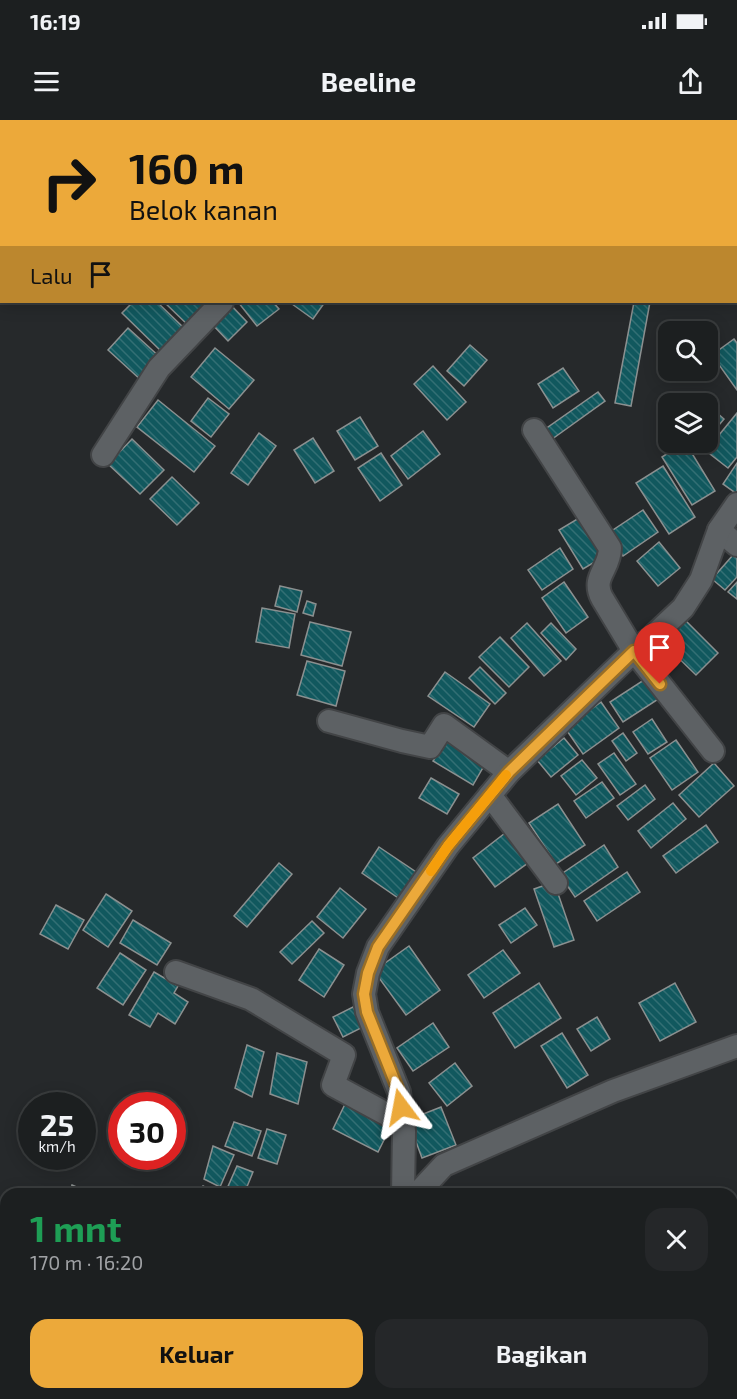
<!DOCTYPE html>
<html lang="id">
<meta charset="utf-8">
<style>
body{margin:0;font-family:"Exo 2",sans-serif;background:#252729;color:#f1f3f6;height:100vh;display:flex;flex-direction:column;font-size:22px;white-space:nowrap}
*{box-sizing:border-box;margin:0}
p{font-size:20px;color:#a0a2a5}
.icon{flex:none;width:33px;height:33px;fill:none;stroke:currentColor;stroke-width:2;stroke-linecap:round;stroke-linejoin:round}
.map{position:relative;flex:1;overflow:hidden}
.drawer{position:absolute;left:0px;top:1068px;width:738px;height:212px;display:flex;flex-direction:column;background:#1c1f20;border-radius:18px 18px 0 0;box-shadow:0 3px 15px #0003,0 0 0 2px #3a3d3e}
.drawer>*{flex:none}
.guide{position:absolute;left:0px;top:0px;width:738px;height:183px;box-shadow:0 3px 15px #0003,0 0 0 2px #3a3d3e;background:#eca93a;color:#111;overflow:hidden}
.buttons{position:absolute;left:658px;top:201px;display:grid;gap:12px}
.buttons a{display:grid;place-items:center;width:60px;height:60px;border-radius:12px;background:#1c1f20;box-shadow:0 3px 15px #0003,0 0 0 2px #3a3d3e;font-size:30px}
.speed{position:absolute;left:18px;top:972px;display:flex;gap:12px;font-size:30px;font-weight:700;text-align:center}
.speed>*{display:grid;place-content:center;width:78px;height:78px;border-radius:50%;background:#1c1f20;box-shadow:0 3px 15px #0003,0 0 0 2px #3a3d3e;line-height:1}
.speed small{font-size:15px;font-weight:400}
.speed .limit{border:9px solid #d22;background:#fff;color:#111}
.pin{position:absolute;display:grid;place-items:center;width:51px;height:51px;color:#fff;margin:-62px -26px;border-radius:50% 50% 50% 0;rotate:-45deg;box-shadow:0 0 6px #0007}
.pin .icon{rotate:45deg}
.me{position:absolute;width:66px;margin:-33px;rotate:347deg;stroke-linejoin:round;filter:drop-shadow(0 0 4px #0008)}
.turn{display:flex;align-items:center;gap:21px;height:126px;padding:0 30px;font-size:27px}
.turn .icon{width:78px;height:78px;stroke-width:2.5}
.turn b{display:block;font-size:42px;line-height:51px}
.then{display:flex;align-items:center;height:57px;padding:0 30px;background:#0003;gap:12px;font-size:22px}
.round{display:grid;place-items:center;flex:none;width:63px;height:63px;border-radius:18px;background:#252729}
.overview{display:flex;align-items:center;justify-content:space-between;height:102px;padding:0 30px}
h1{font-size:36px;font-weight:700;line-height:45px;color:#1e9e55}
.cta{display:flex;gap:12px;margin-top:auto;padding:12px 30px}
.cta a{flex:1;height:69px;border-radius:18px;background:#eca93a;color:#111;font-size:24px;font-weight:700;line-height:69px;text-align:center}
.cta a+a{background:#252729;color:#f1f3f6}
.status{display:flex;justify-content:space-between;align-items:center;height:42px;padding:0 30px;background:#1c1f20;direction:ltr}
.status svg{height:16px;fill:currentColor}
header{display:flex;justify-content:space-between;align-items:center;height:78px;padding:0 30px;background:#1c1f20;font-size:27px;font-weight:700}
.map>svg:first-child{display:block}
.building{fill:url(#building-back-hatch);stroke:#8b9090;stroke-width:1.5}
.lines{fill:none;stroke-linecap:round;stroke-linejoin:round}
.street-casing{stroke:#424446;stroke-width:26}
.street{stroke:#5d6164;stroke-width:22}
.route-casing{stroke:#996e26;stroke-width:15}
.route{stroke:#eca93a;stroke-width:10}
.slow{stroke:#f59e0b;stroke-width:10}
</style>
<div class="status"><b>16:19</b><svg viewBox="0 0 49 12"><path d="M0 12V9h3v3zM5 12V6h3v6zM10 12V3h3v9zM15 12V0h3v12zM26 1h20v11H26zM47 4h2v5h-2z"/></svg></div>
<header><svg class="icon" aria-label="menu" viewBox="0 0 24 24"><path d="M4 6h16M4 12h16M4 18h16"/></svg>Beeline<svg class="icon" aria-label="share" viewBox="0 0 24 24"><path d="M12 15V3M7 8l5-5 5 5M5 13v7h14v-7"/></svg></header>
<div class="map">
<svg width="737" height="1279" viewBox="0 0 737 1279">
<defs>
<pattern id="building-back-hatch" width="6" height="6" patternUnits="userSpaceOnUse" patternTransform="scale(1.5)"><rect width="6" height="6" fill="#11585e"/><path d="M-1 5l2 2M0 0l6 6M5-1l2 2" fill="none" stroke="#336f74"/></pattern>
</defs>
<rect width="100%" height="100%" fill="#26292b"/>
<!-- building -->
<g class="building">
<polygon points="133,182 157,182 186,210 163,233 122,193"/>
<polygon points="164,182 215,182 190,207"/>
<polygon points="238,182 273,182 279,189 257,206"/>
<polygon points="294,182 325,182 313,199 292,184"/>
<polygon points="634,182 650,182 631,286 615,283"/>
<polygon points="229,183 247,202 228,221 210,202"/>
<polygon points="128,208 162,239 142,261 108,230"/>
<polygon points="734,219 737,223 737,270 712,235"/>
<polygon points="470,225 487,240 464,266 447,251"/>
<polygon points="215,228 254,260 229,289 191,257"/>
<polygon points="433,246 466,282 447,300 414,264"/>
<polygon points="563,248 579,271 553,288 538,264"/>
<polygon points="598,272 605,281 548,322 541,312"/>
<polygon points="208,278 229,294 211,317 191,301"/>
<polygon points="158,280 215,326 194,352 137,307"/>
<polygon points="708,285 724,299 708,318"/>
<polygon points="737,293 737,337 728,348 706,331"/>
<polygon points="360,297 378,326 355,340 337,311"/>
<polygon points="423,311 440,334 408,359 391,336"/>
<polygon points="259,313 276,326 248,365 231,353"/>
<polygon points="313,318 334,351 315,363 294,330"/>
<polygon points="132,319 164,350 140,374 108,344"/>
<polygon points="685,322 715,371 692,385 662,337"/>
<polygon points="381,333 402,365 380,381 358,348"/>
<polygon points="737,343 737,374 723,364"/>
<polygon points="663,346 695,397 669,414 636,363"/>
<polygon points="172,357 199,383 177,405 150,379"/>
<polygon points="643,390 658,412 623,436 607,414"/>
<polygon points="579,398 603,437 583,449 559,410"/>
<polygon points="659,422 680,448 658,466 637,441"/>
<polygon points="560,428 573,449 542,470 528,450"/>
<polygon points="733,435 737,438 737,457 725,470 712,459"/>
<polygon points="564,462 588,497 566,513 542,478"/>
<polygon points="737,462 737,479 728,472"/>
<polygon points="280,466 302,471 297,492 275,486"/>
<polygon points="307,481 316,484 313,496 303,493"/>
<polygon points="262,488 295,494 289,528 256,522"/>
<polygon points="681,496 718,533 696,555 659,519"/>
<polygon points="310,502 351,512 342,546 301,535"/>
<polygon points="527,503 561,541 544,556 511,518"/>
<polygon points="551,503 576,529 566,540 541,513"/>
<polygon points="500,517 529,547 509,567 479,537"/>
<polygon points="307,541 345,551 336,586 297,575"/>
<polygon points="480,547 506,573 495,584 469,558"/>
<polygon points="445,552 490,584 474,607 428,576"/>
<polygon points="650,556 663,576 623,602 610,582"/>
<polygon points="601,582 619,608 583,634 565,608"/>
<polygon points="652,599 667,622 648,634 633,612"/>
<polygon points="623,613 637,633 626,641 612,621"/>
<polygon points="564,618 578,635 551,657 537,640"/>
<polygon points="676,620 698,652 672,670 650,638"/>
<polygon points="445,621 485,644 473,665 433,641"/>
<polygon points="614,633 636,664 620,675 598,644"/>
<polygon points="582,640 597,658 576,675 561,656"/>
<polygon points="714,643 734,666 699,697 679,675"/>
<polygon points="431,658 459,674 447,694 419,678"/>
<polygon points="602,662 614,678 586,698 574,681"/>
<polygon points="645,665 655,679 628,700 617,686"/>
<polygon points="673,683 686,699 651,728 638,711"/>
<polygon points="558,684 585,725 556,744 529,703"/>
<polygon points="706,705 718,722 676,753 663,736"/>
<polygon points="509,710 532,740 495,767 473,738"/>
<polygon points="604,725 618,747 575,777 560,755"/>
<polygon points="379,727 422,756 404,782 362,753"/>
<polygon points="279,743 292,754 247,807 234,796"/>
<polygon points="627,752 640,772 597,801 584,781"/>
<polygon points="554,762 574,820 554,827 534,769"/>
<polygon points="340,768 366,789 343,818 317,797"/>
<polygon points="106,774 132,791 108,827 83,810"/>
<polygon points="56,785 84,800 68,829 40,814"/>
<polygon points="525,788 537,805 511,823 499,805"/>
<polygon points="133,800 171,823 157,845 120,823"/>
<polygon points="312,801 324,813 292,844 280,832"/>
<polygon points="409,826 440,870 406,895 374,851"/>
<polygon points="319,829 344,845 324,877 299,860"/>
<polygon points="503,830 520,853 484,878 468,855"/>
<polygon points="120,833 146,850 123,885 97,868"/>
<polygon points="154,852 178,866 174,873 188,882 175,904 158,893 150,907 129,895"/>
<polygon points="539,863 561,898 515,928 493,893"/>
<polygon points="675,863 696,902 660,921 639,883"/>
<polygon points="353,887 363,907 343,917 333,897"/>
<polygon points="597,897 610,919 591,931 577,909"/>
<polygon points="433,903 449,927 413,951 397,928"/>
<polygon points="562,913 588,955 567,968 541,926"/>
<polygon points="247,925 264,932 252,977 235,968"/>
<polygon points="277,933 307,942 298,984 270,974"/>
<polygon points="455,943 472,966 447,986 429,963"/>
<polygon points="347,980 392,1004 378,1032 333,1009"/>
<polygon points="441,987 456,1025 422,1038 408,1000"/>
<polygon points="234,1002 261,1011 252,1036 225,1026"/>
<polygon points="267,1009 286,1015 277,1044 258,1038"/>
<polygon points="213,1026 234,1035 220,1067 204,1059"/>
<polygon points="237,1046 253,1052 244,1074 232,1074 226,1071"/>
<polygon points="72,1065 92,1074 70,1074"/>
<polygon points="203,1066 218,1074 199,1074"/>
<rect x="245" y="1274" width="28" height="5"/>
<polygon points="278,1274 338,1274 338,1279 279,1279"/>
<polygon points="381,1274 422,1274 420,1279 380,1279"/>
</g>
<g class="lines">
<!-- street casing -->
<g class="street-casing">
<g id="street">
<polyline points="380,2 381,0"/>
<path d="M 534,310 L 610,428 C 610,449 591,457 602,478 L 634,531 L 713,631"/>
<polyline points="103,335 159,248 222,182"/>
<polyline points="719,410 737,425"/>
<polyline points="329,601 402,621 430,627 444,605 509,652"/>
<polyline points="490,675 556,763"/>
<polyline points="176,852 251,879 344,935 333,965 403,1003"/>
<polyline points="403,1074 404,1011 399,972 367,892 364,874 368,853 378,827 448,726 509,652 634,531 651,518 683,488 701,460 719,410 737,384"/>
<polyline points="417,1074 444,1045 613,971 737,926"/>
<polyline points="365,1279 366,1274"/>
</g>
</g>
<!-- street -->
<use href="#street" class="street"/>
</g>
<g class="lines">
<!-- route casing -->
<g class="route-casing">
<polyline id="route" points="401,987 399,972 367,892 364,874 368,853 378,827 448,726 509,652 634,531 660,564"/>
</g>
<!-- route -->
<use href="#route" class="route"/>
<!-- slow -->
<polyline class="slow" points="431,751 448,726 506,655"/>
</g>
</svg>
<div class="buttons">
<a><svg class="icon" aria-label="search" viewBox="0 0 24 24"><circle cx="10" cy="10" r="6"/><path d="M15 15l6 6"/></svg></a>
<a><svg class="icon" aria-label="layers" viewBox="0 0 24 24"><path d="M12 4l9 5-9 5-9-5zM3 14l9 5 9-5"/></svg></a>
</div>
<div class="speed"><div>25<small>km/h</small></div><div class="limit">30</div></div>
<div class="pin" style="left:660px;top:564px;background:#d93025"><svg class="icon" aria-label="arrive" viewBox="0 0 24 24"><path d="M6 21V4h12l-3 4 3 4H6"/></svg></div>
<svg class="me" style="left:401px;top:987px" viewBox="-20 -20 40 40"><path d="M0-17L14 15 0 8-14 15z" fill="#eca93a" stroke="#fff" stroke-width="4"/></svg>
<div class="guide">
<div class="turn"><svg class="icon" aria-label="right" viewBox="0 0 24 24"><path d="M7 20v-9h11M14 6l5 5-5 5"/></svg><div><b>160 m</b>Belok kanan</div></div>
<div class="then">Lalu<svg class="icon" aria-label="arrive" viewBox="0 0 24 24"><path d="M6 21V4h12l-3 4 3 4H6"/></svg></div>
</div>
<section class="drawer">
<div class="overview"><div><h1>1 mnt</h1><p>170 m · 16:20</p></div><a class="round"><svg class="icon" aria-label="close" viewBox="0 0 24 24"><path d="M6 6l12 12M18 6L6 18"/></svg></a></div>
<div class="cta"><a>Keluar</a><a>Bagikan</a></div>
</section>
</div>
